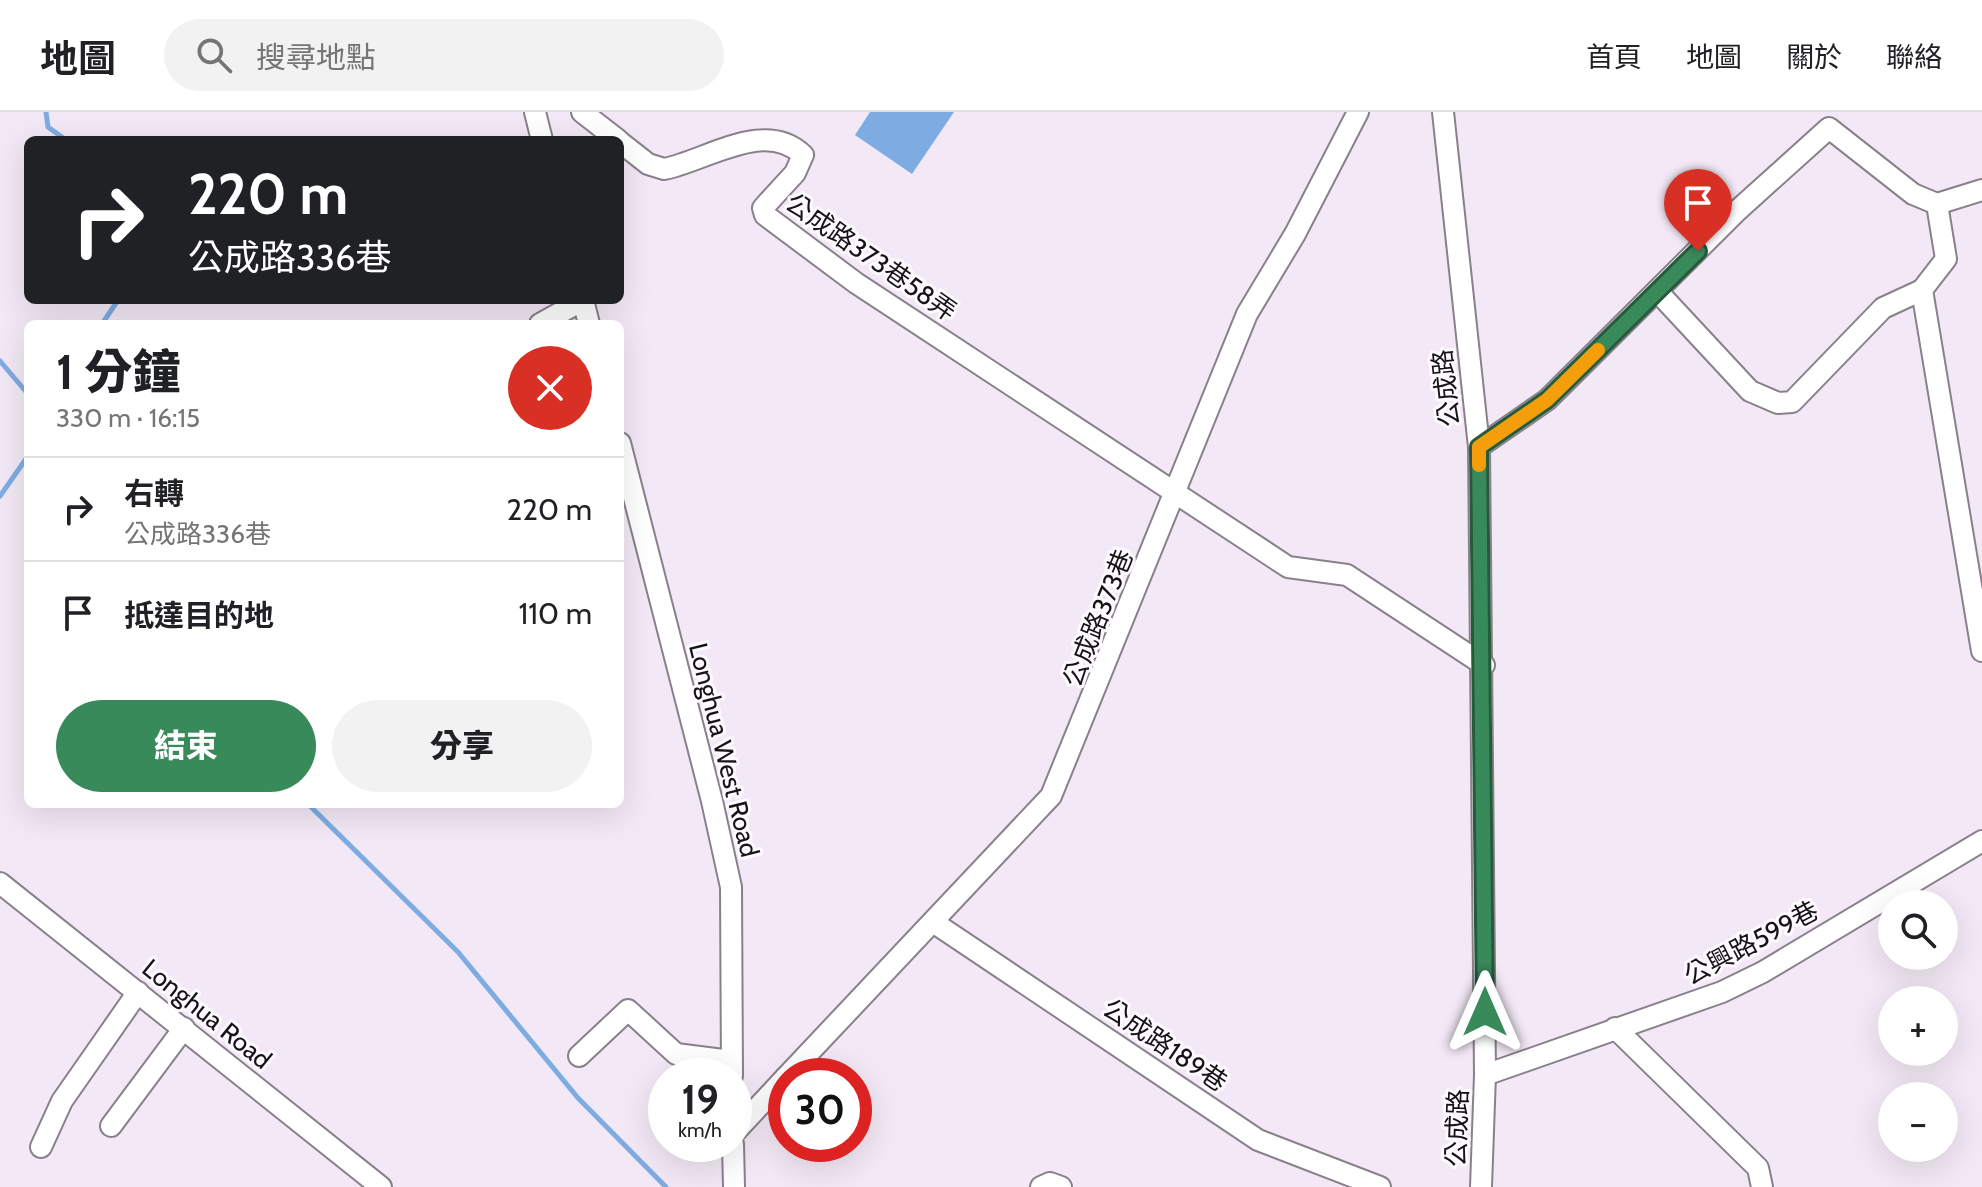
<!DOCTYPE html>
<html lang="zh-TW">
<meta charset="utf-8">
<style>
body{margin:0;font-family:Cabin,"Noto Sans TC",sans-serif;background:#f2f2f2;color:#202124;height:100vh;display:flex;flex-direction:column;font-size:30px;white-space:nowrap}
*{box-sizing:border-box;margin:0}
p{font-size:26px;color:#757577}
.icon{flex:none;width:44px;height:44px;fill:none;stroke:currentColor;stroke-width:2;stroke-linecap:round;stroke-linejoin:round}
.map{position:relative;flex:1;overflow:hidden}
.sheet{position:absolute;left:24px;top:208px;width:600px;height:488px;display:flex;flex-direction:column;background:#fff;border-radius:12px;box-shadow:0 8px 32px #0002}
.sheet>*{flex:none}
.guide{position:absolute;left:24px;top:24px;width:600px;height:168px;border-radius:12px;box-shadow:0 8px 32px #0002;background:#202124;color:#fff;overflow:hidden}
.fabs{position:absolute;left:1878px;top:778px;display:grid;gap:16px}
.fabs a{display:grid;place-items:center;width:80px;height:80px;border-radius:50%;background:#fff;box-shadow:0 8px 32px #0002;font-size:40px}
.speed{position:absolute;left:648px;top:946px;display:flex;gap:16px;font-size:40px;font-weight:700;text-align:center}
.speed>*{display:grid;place-content:center;width:104px;height:104px;border-radius:50%;background:#fff;box-shadow:0 8px 32px #0002;line-height:1}
.speed small{font-size:20px;font-weight:400}
.speed .limit{border:12px solid #d22;background:#fff;color:#111}
.pin{position:absolute;display:grid;place-items:center;width:68px;height:68px;color:#fff;margin:-82px -34px;border-radius:50% 50% 50% 0;rotate:-45deg;box-shadow:0 0 8px #0007}
.pin .icon{rotate:45deg}
.me{position:absolute;width:88px;margin:-44px;rotate:0deg;stroke-linejoin:round;filter:drop-shadow(0 0 6px #0008)}
.turn{display:flex;align-items:center;gap:28px;height:168px;padding:0 32px;font-size:36px}
.turn .icon{width:104px;height:104px;stroke-width:2.5}
.turn b{display:block;font-size:56px;line-height:68px}
.round{display:grid;place-items:center;flex:none;width:84px;height:84px;border-radius:42px;background:#f2f2f2}
.headline{display:flex;align-items:center;justify-content:space-between;height:136px;padding:0 32px}
h1{font-size:48px;font-weight:800;line-height:60px}
.action{display:flex;gap:16px;margin-top:auto;padding:16px 32px}
.action a{flex:1;height:92px;border-radius:48px;background:#398a5b;color:#fff;font-size:32px;font-weight:800;line-height:92px;text-align:center}
.action a+a{background:#f2f2f2;color:#202124}
ul{padding:0;list-style:none}
li{display:flex;align-items:center;gap:24px;height:104px;padding:0 32px;border-top:2px solid #e0e0e0}
li div{flex:1}
li b{display:block;font-size:30px}
li em{font-style:normal}
header{display:flex;align-items:center;gap:48px;box-sizing:border-box;height:112px;padding:0 40px;background:#fff;border-bottom:2px solid #e0e0e0}
header strong{font-size:38px}
nav{display:flex;gap:44px;margin-inline-start:auto;font-size:28px}
.search{width:560px;height:72px;background:#f2f2f2;display:flex;align-items:center;gap:20px;box-sizing:border-box;padding:0 28px;border-radius:44px;color:#757577;font-size:30px}
.map>svg:first-child{display:block}
.water{fill:#7eace2}
.lines{fill:none;stroke-linecap:round;stroke-linejoin:round}
.stream{stroke:#7eace2;stroke-width:5}
.minor-casing{stroke:#89808b;stroke-width:24}
.minor{stroke:#fff;stroke-width:20}
.route-casing{stroke:#255a3b;stroke-width:20}
.route{stroke:#398a5b;stroke-width:14}
.slow{stroke:#f59e0b;stroke-width:14}
.labels{text-anchor:middle;dominant-baseline:central;stroke-width:6;stroke-linejoin:round;paint-order:stroke}
.street-label{font-size:26px;fill:#161317;stroke:#fdf9fe}
</style>
<header>
<strong>地圖</strong>
<div class="search"><svg class="icon" aria-label="search" viewBox="0 0 24 24"><circle cx="10" cy="10" r="6"/><path d="M15 15l6 6"/></svg>搜尋地點</div>
<nav><a>首頁</a><a>地圖</a><a>關於</a><a>聯絡</a></nav>
</header>
<div class="map">
<svg width="1982" height="1075" viewBox="0 0 1982 1075">
<rect width="100%" height="100%" fill="#f3e9f6"/>
<!-- water -->
<polygon class="water" points="870,0 954,0 912,62 855,23"/>
<g class="lines">
<!-- stream -->
<g class="stream">
<polyline points="46,0 48,15 66,28"/>
<polyline points="102,212 118,188"/>
<polyline points="0,249 28,282"/>
<polyline points="0,384 28,344"/>
<polyline points="308,692 458,840 578,986 666,1075"/>
</g>
<!-- minor casing -->
<g class="minor-casing">
<g id="minor">
<polyline points="535,0 542,28"/>
<polyline points="582,0 618,28"/>
<polyline points="1443,0 1479,335 1485,963 1481,1075"/>
<path d="M 620,30 L 648,52 L 664,57 C 706,49 765,6 803,43 L 795,61 L 763,96 L 765,103 L 856,171 L 1288,455 L 1347,463 L 1484,553"/>
<polyline points="1937,92 1946,147 1922,178 1982,539"/>
<polyline points="1937,92 1982,78"/>
<polyline points="1657,179 1750,279 1778,291 1792,290 1883,196 1922,178"/>
<polyline points="583,188 589,212"/>
<polyline points="540,212 583,188"/>
<polyline points="620,331 712,689 731,775 732,964"/>
<polyline points="1479,335 1547,288 1738,98 1829,16 1913,82 1937,92"/>
<polyline points="0,771 381,1075"/>
<polyline points="933,810 1258,1028 1380,1075"/>
<polyline points="1615,916 1758,1056 1762,1075"/>
<polyline points="579,944 628,898 676,942 731,949"/>
<polyline points="1485,963 1722,880 1763,860 1982,729"/>
<polyline points="787,964 1051,684 1247,202 1295,122 1358,0"/>
<polyline points="111,1014 184,916"/>
<polyline points="734,1021 786,965"/>
<polyline points="733,1032 734,1075"/>
<polyline points="41,1035 62,989 138,880"/>
<polyline points="1041,1075 1050,1071 1061,1075"/>
</g>
</g>
<!-- minor -->
<use href="#minor" class="minor"/>
</g>
<g class="lines">
<!-- route casing -->
<g class="route-casing">
<polyline id="route" points="1485,900 1479,335 1547,288 1698,139"/>
</g>
<!-- route -->
<use href="#route" class="route"/>
<!-- slow -->
<polyline class="slow" points="1479,353 1479,335 1547,288 1598,238"/>
</g>
<g class="labels">
<!-- street labels -->
<g class="street-label">
<text transform="translate(871 145) rotate(35)">公成路373巷58弄</text>
<text transform="translate(1446 276) rotate(-96)">公成路</text>
<text transform="translate(1098 506) rotate(-68)">公成路373巷</text>
<text transform="translate(724 638) rotate(76)">Longhua West Road</text>
<text transform="translate(1751 831) rotate(-28)">公興路599巷</text>
<text transform="translate(207 902) rotate(39)">Longhua Road</text>
<text transform="translate(1165 933) rotate(34)">公成路189巷</text>
<text transform="translate(1457 1016) rotate(-88)">公成路</text>
</g>
</g>
</svg>
<div class="fabs">
<a><svg class="icon" aria-label="search" viewBox="0 0 24 24"><circle cx="10" cy="10" r="6"/><path d="M15 15l6 6"/></svg></a>
<a>+</a>
<a>−</a>
</div>
<div class="speed"><div>19<small>km/h</small></div><div class="limit">30</div></div>
<div class="pin" style="left:1698px;top:139px;background:#d93025"><svg class="icon" aria-label="arrive" viewBox="0 0 24 24"><path d="M6 21V4h12l-3 4 3 4H6"/></svg></div>
<svg class="me" style="left:1485px;top:900px" viewBox="-20 -20 40 40"><path d="M0-17L14 15 0 8-14 15z" fill="#398a5b" stroke="#fff" stroke-width="4"/></svg>
<div class="guide">
<div class="turn"><svg class="icon" aria-label="right" viewBox="0 0 24 24"><path d="M7 20v-9h11M14 6l5 5-5 5"/></svg><div><b>220 m</b>公成路336巷</div></div>
</div>
<section class="sheet">
<div class="headline"><div><h1>1 分鐘</h1><p>330 m · 16:15</p></div><a class="round" style="background:#d93025;color:#fff"><svg class="icon" aria-label="close" viewBox="0 0 24 24"><path d="M6 6l12 12M18 6L6 18"/></svg></a></div>
<ul>
<li><svg class="icon" aria-label="right" viewBox="0 0 24 24"><path d="M7 20v-9h11M14 6l5 5-5 5"/></svg><div><b>右轉</b><p>公成路336巷</p></div><em>220 m</em></li>
<li><svg class="icon" aria-label="arrive" viewBox="0 0 24 24"><path d="M6 21V4h12l-3 4 3 4H6"/></svg><div><b>抵達目的地</b></div><em>110 m</em></li>
</ul>
<div class="action"><a>結束</a><a>分享</a></div>
</section>
</div>
